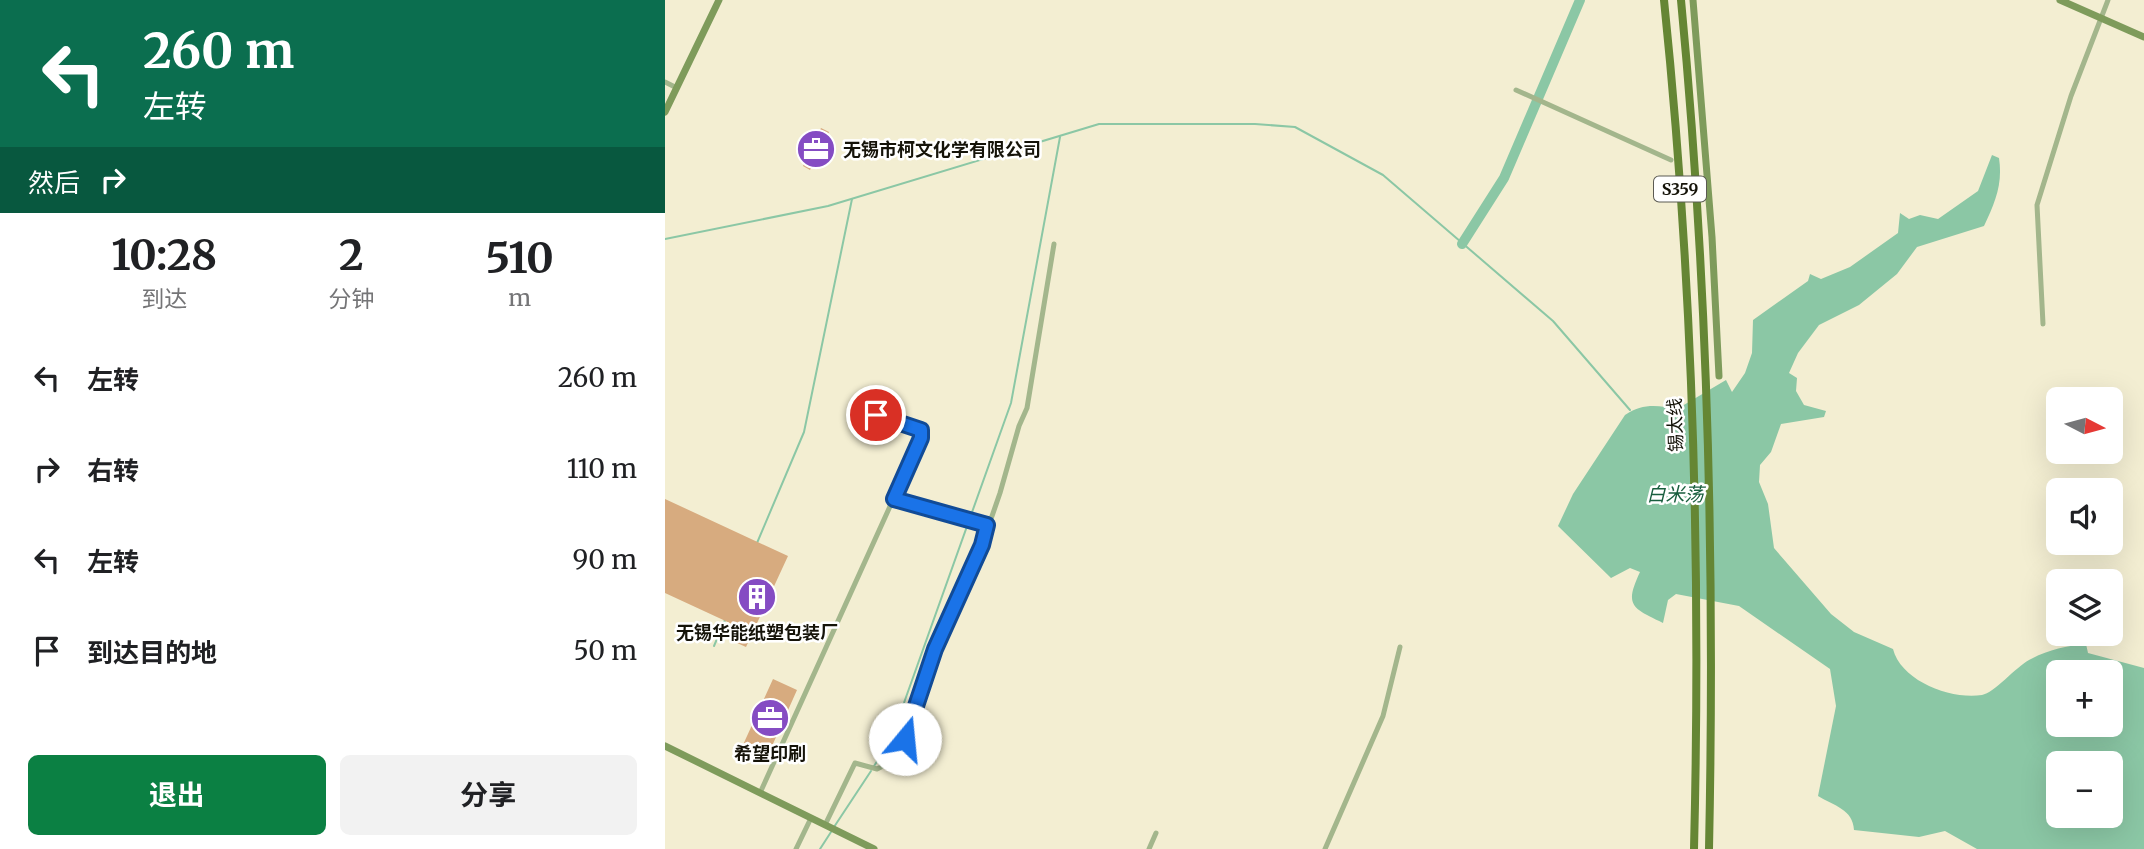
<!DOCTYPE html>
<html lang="zh">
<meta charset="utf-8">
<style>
body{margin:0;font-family:Merriweather,"Noto Sans SC",serif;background:#f2f2f2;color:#202124;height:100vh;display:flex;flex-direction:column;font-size:26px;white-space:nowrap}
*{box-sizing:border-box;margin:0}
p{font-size:23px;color:#757577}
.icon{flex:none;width:38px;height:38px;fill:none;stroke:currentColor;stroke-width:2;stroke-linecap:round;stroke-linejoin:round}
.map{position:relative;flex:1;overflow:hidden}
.panel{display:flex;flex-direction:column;background:#fff;width:665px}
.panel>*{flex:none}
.banner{background:#0b6e4f;color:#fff;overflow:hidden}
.needle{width:46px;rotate:96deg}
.tools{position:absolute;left:1381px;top:387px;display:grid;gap:14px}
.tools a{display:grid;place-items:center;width:77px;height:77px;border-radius:10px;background:#fff;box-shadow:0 7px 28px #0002;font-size:35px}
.pin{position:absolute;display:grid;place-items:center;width:60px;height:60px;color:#fff;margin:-30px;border:4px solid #fff;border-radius:50%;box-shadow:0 2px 7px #0007}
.me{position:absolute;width:77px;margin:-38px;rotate:17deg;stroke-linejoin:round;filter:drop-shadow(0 0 5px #0008)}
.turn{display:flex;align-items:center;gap:24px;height:147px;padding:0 28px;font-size:32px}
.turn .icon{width:91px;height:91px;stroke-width:2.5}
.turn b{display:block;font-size:49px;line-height:60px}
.then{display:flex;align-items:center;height:66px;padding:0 28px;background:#0003;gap:14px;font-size:26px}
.eta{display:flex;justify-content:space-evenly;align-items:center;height:119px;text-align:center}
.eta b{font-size:42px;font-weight:700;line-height:49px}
.action{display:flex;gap:14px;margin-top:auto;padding:14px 28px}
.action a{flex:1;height:80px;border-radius:10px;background:#0b8043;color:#fff;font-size:28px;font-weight:700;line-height:80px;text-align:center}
.action a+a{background:#f2f2f2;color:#202124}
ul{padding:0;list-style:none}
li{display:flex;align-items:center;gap:21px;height:91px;padding:0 28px}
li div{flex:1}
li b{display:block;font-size:26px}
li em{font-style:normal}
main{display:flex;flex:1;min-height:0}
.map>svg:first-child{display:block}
.water{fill:#8bc7a5;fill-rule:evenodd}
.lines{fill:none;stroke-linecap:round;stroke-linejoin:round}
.stream{stroke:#8bc7a5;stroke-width:2}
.river{stroke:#8bc7a5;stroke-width:10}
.building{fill:#d7ab7f}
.street{stroke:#a3b68c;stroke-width:5}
.secondary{stroke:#7e9b5b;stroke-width:7}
.primary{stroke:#658634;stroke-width:8}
.route-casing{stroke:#114b97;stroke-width:18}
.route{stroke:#1a73e8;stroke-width:12}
.labels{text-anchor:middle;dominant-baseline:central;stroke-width:5;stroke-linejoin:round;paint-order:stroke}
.shield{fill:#fff;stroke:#5b5a53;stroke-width:2}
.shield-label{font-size:16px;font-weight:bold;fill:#151309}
.poi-label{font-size:18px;font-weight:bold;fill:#151309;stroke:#fff}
.street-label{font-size:18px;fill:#151309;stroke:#fff}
.water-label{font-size:19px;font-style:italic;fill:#185e3e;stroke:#fff}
</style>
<main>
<section class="panel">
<div class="banner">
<div class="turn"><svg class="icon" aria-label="left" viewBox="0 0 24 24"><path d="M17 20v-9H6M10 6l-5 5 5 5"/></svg><div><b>260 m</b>左转</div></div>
<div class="then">然后<svg class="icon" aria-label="right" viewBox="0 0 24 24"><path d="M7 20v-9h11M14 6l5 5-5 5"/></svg></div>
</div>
<div class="eta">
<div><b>10:28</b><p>到达</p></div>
<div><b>2</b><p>分钟</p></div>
<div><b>510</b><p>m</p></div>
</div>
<ul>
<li><svg class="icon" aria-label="left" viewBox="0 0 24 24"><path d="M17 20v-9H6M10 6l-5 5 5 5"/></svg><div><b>左转</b></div><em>260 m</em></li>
<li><svg class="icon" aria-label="right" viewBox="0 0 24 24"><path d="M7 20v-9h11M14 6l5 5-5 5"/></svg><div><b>右转</b></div><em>110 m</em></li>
<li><svg class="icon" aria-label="left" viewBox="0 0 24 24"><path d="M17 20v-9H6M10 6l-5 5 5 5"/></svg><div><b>左转</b></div><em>90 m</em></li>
<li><svg class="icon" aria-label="arrive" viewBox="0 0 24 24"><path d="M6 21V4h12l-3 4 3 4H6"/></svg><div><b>到达目的地</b></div><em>50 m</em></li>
</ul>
<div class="action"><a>退出</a><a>分享</a></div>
</section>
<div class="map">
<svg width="1479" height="849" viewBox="0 0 1479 849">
<rect width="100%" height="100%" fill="#f3eed2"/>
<!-- water -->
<path class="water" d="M 1327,155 L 1334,158 C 1338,184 1330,203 1319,226 L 1252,247 L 1232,274 L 1194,305 L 1154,325 L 1133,353 L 1124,373 L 1132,378 L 1131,391 L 1139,405 L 1161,411 L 1159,417 L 1116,424 L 1106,452 L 1095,465 L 1094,482 L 1103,504 L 1109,548 L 1166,614 L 1189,632 L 1228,649 C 1236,681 1286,700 1317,695 C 1329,693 1351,667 1364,660 C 1382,650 1401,646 1421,644 L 1423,653 L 1479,668 L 1479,849 L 1312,849 L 1280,831 L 1254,837 L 1189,830 C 1188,809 1169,806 1153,796 L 1171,706 L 1165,669 L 1074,606 L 1011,594 L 1003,600 L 998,623 C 967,608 959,606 975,572 L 965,568 L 946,578 L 893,526 L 908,494 L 960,415 C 977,403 993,405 1012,409 L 1061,380 L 1067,392 L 1080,373 L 1087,353 L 1088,320 L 1143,281 L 1145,274 L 1156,279 L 1185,267 L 1233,233 L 1235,213 L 1244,219 L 1255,215 L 1273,219 L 1313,191 ZM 1393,672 L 1446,672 L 1446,724 L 1393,724 ZM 1393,763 L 1446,763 L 1446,816 L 1393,816 Z"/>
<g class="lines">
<!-- stream -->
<g class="stream">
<polyline points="0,239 163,206 434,124 590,124 630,127 718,175 888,321 965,410"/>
<polyline points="92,543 139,432 187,199"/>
<polyline points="49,646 60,620"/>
<polyline points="209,766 225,742 346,403 395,137"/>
<polyline points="169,827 206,771"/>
<polyline points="155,849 166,832"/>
</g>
<!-- river -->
<polyline class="river" points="797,244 839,178 915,0"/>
</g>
<!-- building -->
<g class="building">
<polygon points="156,128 164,132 145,170 138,166"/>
<polygon points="0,499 123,556 81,647 61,638 67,624 0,593"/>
<polygon points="108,679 132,690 99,764 80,756 82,749 77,747"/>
</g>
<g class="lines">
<!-- street -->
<g class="street">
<polyline points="0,82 12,88"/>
<polyline points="851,90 1006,160"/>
<polyline points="1378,324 1372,205 1406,96 1443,0"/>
<polyline points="229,499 322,525"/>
<polyline points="95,793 256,438 256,430 251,426 192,409"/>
<polyline points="160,825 190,763 212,769 218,766 240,739 261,671 317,545 335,493 354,426 362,408 389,244"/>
<polyline points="131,849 146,818"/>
<polyline points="484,849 491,833"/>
<polyline points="660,849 718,716 735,647"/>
</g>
<!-- secondary -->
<g class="secondary">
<polyline points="1028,0 1047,237 1054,376"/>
<polyline points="1395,0 1479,37"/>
<polyline points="0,112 54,0"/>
<polyline points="0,746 209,849"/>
</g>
<!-- primary -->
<g class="primary">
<path d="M 999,0 C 1028,281 1036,567 1029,849"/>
<path d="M 1016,0 C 1043,283 1050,565 1044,849"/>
</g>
</g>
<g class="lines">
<!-- route casing -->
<g class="route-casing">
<polyline id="route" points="211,415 256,430 256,438 229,499 322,525 317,545 270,649 240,739"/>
</g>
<!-- route -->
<use href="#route" class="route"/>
</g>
<!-- icons -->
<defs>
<g id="office-disc" transform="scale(2.0125)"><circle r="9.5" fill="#854cc3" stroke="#fff"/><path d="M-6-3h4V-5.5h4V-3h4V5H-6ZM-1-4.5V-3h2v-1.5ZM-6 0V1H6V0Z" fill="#fff"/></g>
<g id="building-disc" transform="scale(2.0125)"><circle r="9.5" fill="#854cc3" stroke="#fff"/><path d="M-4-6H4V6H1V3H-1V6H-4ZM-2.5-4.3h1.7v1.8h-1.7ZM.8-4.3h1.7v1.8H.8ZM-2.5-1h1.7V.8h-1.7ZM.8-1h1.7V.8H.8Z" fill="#fff"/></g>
</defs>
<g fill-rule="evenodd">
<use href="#office-disc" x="151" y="149"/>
<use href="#building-disc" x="92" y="597"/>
<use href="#office-disc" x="105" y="718"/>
</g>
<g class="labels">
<!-- shield labels -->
<rect class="shield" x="989" y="176.5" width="52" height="25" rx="5"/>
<g class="shield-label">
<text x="1015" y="189">S359</text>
</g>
<!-- poi labels -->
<g class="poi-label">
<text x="178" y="149" text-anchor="start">无锡市柯文化学有限公司</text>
<text x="92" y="632">无锡华能纸塑包装厂</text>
<text x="105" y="753">希望印刷</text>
</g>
<!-- street labels -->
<g class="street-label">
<text transform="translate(1010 425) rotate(-92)">锡太线</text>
</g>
<!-- water labels -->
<g class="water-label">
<text x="1010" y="494">白米荡</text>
</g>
</g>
</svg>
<div class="tools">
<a><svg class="needle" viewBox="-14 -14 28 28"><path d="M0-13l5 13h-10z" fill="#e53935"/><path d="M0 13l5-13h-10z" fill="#757577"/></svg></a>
<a><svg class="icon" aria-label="sound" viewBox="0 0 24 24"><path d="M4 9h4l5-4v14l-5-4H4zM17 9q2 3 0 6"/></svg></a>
<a><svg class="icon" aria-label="layers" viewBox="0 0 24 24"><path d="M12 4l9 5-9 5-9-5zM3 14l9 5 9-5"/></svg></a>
<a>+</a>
<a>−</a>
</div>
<div class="pin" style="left:211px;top:415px;background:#d93025"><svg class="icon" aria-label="arrive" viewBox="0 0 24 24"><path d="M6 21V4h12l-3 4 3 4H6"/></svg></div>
<svg class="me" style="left:240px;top:739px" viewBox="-20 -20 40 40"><circle r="19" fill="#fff"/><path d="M0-13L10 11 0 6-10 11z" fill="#1a73e8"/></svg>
</div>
</main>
